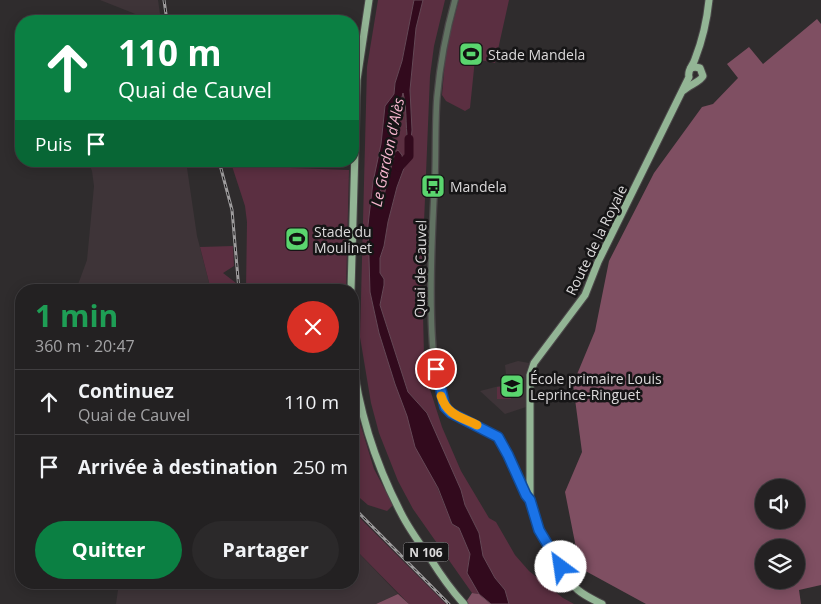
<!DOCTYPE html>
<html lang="fr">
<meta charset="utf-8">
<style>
body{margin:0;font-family:"Open Sans",sans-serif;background:#2b292a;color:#f1f3f6;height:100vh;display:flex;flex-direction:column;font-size:19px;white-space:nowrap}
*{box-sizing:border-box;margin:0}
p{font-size:16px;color:#a3a3a5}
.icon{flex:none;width:28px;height:28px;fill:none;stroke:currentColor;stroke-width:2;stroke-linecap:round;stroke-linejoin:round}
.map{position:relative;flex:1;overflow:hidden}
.side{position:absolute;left:15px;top:284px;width:344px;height:305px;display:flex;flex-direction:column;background:#232122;border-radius:20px;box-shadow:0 2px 12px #0003,0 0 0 1px #403e40}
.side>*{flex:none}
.guide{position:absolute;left:15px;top:15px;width:344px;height:152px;border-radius:20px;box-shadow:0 2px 12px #0003,0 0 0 1px #403e40;background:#0b8043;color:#fff;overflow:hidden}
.controls{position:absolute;left:755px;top:479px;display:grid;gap:10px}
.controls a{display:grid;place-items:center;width:50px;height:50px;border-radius:50%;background:#232122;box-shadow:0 2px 12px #0003,0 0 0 1px #403e40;font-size:25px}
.pin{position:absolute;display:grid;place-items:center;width:42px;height:42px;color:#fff;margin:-21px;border:2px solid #fff;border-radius:50%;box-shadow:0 1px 5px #0007}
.me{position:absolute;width:55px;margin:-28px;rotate:329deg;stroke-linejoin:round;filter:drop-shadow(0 0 4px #0008)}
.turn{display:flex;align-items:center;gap:18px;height:105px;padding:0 20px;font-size:22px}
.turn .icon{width:65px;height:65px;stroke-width:2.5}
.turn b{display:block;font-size:35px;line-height:42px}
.then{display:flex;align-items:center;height:48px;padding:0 20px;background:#0003;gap:10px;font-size:19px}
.round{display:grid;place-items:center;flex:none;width:52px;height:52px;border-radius:26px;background:#2b292a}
.overview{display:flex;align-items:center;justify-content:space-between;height:85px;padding:0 20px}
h1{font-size:30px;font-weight:700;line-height:38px;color:#1e9e55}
.primary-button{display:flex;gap:10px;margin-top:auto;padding:10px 20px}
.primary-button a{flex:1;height:58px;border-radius:30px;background:#0b8043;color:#fff;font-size:20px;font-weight:700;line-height:58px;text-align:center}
.primary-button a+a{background:#2b292a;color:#f1f3f6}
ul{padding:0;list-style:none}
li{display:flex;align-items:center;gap:15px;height:65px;padding:0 20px;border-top:1px solid #403e40}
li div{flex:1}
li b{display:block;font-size:19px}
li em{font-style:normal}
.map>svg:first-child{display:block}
.built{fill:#3e3438}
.green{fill:#5b2f41}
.forest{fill:#7f4f62;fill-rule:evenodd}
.water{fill:#320a1d;stroke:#654856}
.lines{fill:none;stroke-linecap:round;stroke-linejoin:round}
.river{stroke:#320a1d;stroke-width:9}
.minor-casing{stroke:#4b4849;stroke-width:8}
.major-casing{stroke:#4b4849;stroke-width:9}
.minor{stroke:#617262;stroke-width:5.5}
.major{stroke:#93b595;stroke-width:7}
.rail-casing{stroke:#9e9c9d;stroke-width:3}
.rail{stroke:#161516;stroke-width:1;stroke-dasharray:4;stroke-linecap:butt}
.route-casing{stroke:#114b97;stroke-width:12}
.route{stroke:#1a73e8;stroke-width:9}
.slow{stroke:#f59e0b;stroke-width:9}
.labels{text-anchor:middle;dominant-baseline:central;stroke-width:5;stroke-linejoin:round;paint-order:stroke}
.shield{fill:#161516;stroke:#a19fa0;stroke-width:1}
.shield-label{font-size:12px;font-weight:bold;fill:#dcdadb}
.poi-label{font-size:14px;fill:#dcdadb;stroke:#161516;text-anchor:start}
.street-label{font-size:14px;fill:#dcdadb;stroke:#161516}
.water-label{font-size:15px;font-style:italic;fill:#f6b6ce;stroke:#161516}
</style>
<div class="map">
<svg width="821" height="604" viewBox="0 0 821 604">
<rect width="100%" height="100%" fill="#2f2c2d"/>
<!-- built -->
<g class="built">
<polygon points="100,0 158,0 161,21 148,21 148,19"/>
<polygon points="88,161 186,161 197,236 211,290 76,290 87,260 94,186 92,171"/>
<polygon points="518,361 529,363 525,376 526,407 505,414 480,391 507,384 505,365"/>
<polygon points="353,547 398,594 376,604 116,604 119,583 352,582"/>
</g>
<!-- green -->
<g class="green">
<polygon points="378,0 414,0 402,61 395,83 394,94 385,106 370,260 370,292 379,333 395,384 452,524 459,528 470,554 467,573 479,594 472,593 413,509 398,481 379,433 371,403 360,337 367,67"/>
<polygon points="423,0 445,0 434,46 430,76 422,272 424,356 427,380 442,427 461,471 489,518 496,522 515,555 529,571 563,598 574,604 509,604 505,590 495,578 483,556 479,533 465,505 461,490 427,413 408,392 380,305 384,285 384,279 380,273 380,258 384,246 388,222 397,187 407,160 387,186 382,204 379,197 383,174 397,125 398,108 404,92 407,138 410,148 412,130 410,90 416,28"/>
<polygon points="459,0 509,0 495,63 475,59 470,108 465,111 446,101 442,95 446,49"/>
<polygon points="232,166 349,170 346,290 246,290 247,222 245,206"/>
<polygon points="233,246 234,266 223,273 236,283 237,290 211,290 200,247"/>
<polygon points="352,379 360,423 374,469 393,505 387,511 368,505 353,492"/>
<rect x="497" y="387" width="14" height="12"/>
<polygon points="352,510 446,604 409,604 353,547"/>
</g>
<!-- forest -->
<g class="forest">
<path d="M 817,19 L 821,24 L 821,585 L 799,590 L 801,604 L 646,604 L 580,568 L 565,492 L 582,452 L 573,384 L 595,331 L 609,261 L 654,173 L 702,107 L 713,104 L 738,78 L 727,64 L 749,47 L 763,64 ZM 764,488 L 796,488 L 796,520 L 764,520 ZM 764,548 L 796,548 L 796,580 L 764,580 Z"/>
<polygon points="472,593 479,594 491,604 468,604 466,602"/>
<polygon points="398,594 409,604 376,604"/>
</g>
<!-- water -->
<path class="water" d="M 414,0 L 423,0 L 416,28 L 410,90 L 412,130 L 410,150 C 404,131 408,111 403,93 C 399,106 399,115 396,127 C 392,145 375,187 382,203 L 395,152 L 398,150 L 402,155 L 403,160 L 407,160 L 397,187 L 388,222 L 384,246 L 380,258 L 380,273 L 384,279 L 384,285 L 380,305 L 408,392 L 427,413 L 461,490 L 465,505 L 479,533 L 483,556 L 495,578 L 505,590 L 509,604 L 491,604 L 479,594 L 467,573 L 470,554 L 459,528 L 452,524 L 438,488 L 415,447 L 407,416 L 395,384 L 379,333 L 370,292 L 368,225 L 373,182 L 381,144 L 385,106 L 394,94 L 395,83 L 402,61 Z"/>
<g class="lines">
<!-- river -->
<polyline class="river" points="399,167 409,156 409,139"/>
<!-- minor casing -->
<g class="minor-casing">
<path id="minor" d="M 455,0 C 446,32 440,64 437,97 C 435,123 436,151 435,177 C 433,218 421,389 451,413 L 498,437 L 508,455 L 526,495 L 530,500"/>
</g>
<!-- major casing -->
<g class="major-casing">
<g id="major">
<path d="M 684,90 C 690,85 701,81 703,76 L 700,68 L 695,67 L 691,68"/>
<polyline points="351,290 357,80 369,0"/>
<path d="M 352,354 C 358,409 376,465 401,513 C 409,529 420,544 430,558 C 440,574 451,590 464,604"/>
<path d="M 602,604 C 594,600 585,596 578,590 C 559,573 536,526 530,500 L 530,375 L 534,363 L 585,295 L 598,262 L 689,77 C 687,70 693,66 695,59 C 702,41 707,20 709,0"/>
</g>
</g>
<!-- minor -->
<use href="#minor" class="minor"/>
<!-- major -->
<use href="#major" class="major"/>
<!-- rail casing -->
<g class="rail-casing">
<g id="rail">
<polyline points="164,0 167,21"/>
<polyline points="219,161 232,210 239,290"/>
<polyline points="352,506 449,604"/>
</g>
</g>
<!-- rail -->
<use href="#rail" class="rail"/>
</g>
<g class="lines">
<!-- route casing -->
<g class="route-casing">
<polyline id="route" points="436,369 445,407 451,413 498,437 508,455 526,495 530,500 539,530 561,567"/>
</g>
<!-- route -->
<use href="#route" class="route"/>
<!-- slow -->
<path class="slow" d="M 441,396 C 447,415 461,417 477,425"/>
</g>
<!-- icons -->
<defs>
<g id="stadium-square" transform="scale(1.25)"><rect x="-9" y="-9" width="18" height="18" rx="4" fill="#5ad56e" stroke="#161516"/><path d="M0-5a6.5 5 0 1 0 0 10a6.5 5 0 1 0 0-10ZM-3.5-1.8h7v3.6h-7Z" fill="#111"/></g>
<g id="bus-square" transform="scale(1.25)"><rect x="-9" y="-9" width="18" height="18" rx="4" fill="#5ad56e" stroke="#161516"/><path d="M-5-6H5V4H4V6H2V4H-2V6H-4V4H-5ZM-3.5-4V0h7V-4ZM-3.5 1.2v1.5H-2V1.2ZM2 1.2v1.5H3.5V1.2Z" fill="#111"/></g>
<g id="school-square" transform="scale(1.25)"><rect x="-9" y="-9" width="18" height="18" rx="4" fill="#5ad56e" stroke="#161516"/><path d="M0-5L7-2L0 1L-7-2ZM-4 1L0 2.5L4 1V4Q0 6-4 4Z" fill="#111"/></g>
</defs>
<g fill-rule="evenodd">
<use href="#stadium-square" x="471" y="54"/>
<use href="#bus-square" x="433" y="186"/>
<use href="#stadium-square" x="297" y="239"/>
<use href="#school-square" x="512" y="386"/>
</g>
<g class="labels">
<!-- shield labels -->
<rect class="shield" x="403.5" y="542.5" width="45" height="19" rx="4"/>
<g class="shield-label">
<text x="426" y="552">N 106</text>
</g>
<!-- poi labels -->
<g class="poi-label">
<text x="488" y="54">Stade Mandela</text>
<text x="450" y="186">Mandela</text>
<text x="314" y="231">Stade du<tspan x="314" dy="16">Moulinet</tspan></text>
<text x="530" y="378">École primaire Louis<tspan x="530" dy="16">Leprince-Ringuet</tspan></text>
</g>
<!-- street labels -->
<g class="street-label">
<text transform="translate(596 240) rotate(-64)">Route de la Royale</text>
<text transform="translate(420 269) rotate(-89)">Quai de Cauvel</text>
</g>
<!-- water labels -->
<g class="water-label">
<text transform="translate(387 152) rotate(-78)">Le Gardon d'Alès</text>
</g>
</g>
</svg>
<div class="controls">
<a><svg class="icon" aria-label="sound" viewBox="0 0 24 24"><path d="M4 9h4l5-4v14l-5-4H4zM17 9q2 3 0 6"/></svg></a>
<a><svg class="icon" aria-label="layers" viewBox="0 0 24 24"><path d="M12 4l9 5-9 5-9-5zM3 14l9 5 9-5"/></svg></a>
</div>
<div class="pin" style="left:436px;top:369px;background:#d93025"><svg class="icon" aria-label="arrive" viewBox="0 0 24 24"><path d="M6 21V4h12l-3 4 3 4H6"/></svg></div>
<svg class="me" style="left:561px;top:567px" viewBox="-20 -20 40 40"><circle r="19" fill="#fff"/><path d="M0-13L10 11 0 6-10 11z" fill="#1a73e8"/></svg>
<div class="guide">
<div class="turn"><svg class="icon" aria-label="ahead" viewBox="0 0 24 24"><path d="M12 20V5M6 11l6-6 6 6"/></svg><div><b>110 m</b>Quai de Cauvel</div></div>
<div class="then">Puis<svg class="icon" aria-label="arrive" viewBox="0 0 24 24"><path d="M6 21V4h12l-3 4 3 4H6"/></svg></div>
</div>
<section class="side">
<div class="overview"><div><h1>1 min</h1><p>360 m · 20:47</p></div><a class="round" style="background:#d93025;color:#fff"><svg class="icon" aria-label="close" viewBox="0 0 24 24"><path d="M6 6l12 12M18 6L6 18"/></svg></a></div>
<ul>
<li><svg class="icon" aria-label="ahead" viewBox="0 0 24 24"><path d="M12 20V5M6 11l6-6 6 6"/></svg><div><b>Continuez</b><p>Quai de Cauvel</p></div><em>110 m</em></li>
<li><svg class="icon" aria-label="arrive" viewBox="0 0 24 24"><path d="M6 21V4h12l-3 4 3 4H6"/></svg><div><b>Arrivée à destination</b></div><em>250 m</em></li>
</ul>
<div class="primary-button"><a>Quitter</a><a>Partager</a></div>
</section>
</div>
